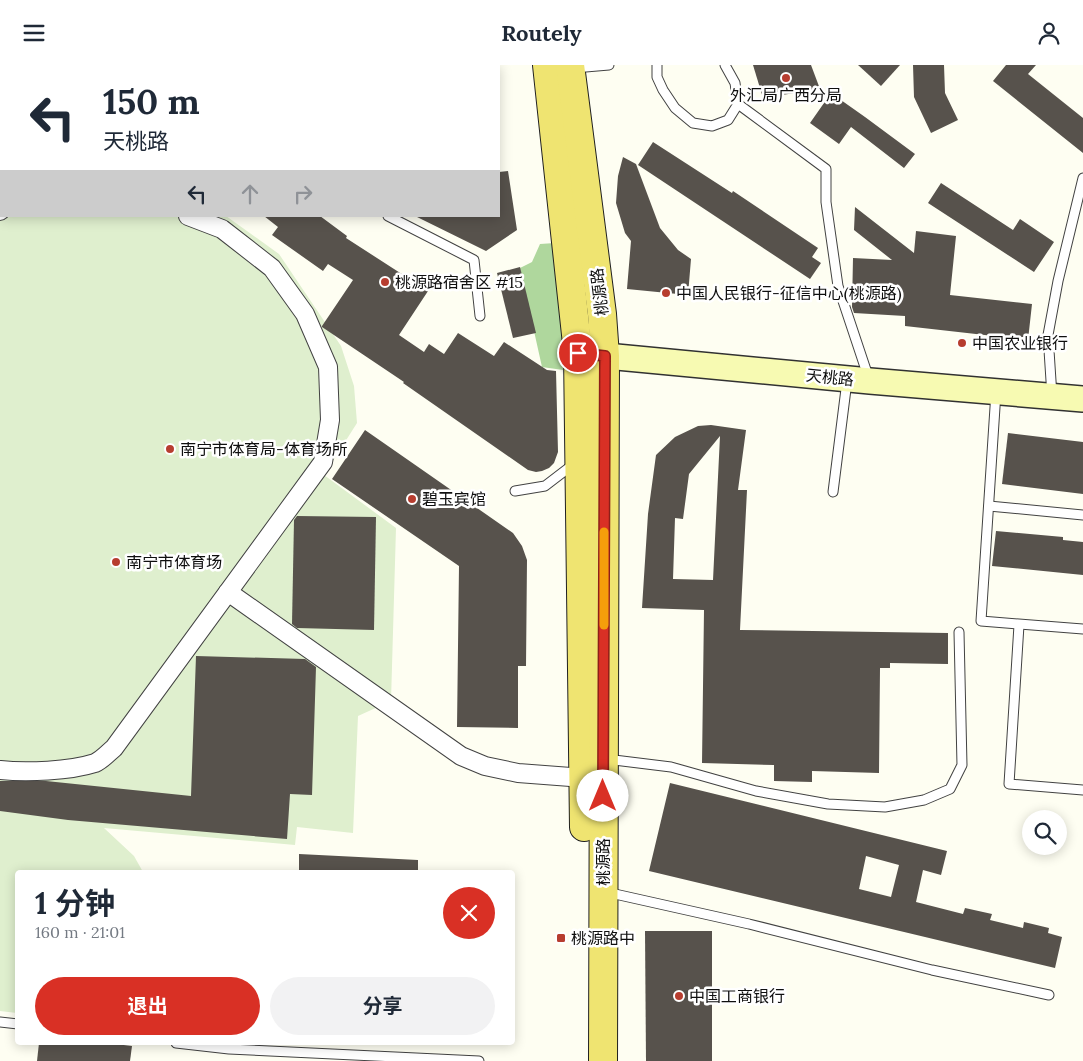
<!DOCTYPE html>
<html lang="zh">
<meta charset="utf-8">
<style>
body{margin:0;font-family:Lora,"Noto Sans SC",serif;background:#f2f2f3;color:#1f2937;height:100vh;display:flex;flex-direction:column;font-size:19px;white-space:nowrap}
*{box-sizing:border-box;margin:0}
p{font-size:16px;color:#747a83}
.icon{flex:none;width:28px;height:28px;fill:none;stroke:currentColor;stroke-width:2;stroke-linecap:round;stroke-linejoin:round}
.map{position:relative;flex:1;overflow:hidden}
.sheet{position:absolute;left:15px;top:805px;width:500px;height:175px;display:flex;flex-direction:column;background:#fff;border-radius:5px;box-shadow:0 2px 12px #0003}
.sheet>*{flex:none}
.guide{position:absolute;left:0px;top:0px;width:500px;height:152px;box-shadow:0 2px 12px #0003;background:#fff;color:#1f2937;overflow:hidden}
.tools{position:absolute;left:1022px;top:745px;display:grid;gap:10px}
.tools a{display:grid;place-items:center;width:45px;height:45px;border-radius:50%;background:#fff;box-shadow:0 2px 12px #0003;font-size:25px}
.pin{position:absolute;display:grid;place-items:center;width:42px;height:42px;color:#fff;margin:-21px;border:2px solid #fff;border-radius:50%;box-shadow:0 1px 5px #0007}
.me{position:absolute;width:55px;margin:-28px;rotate:0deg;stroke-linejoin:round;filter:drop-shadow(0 0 4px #0008)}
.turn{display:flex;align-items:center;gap:18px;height:105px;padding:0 20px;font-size:22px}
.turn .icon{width:65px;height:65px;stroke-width:2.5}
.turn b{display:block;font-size:35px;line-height:42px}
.lanes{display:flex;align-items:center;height:48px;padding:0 20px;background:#0003;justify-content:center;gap:25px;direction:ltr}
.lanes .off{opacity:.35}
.round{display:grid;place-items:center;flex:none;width:52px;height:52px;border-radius:26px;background:#f2f2f3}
.head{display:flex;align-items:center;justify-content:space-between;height:85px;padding:0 20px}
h1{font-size:30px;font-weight:700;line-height:38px}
.cta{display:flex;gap:10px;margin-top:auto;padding:10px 20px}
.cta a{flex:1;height:58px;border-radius:30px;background:#d93025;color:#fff;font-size:20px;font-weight:700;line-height:58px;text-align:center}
.cta a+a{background:#f2f2f3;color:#1f2937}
header{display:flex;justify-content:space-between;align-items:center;height:65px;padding:0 20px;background:#fff;font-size:22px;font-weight:700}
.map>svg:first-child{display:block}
.forest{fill:#afd79d}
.pitch{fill:#dfefce}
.building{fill:#57524c;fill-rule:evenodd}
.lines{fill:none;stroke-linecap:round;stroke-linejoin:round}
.lane-casing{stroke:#424242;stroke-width:11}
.street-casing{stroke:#424242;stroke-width:20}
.secondary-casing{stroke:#313131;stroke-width:28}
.primary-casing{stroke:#202020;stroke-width:30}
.path{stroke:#313131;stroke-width:3;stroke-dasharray:5 2.5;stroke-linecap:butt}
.lane{stroke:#fff;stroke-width:9}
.street{stroke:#fff;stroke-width:18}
.secondary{stroke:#f7fab2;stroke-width:25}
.primary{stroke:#efe471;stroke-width:28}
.route-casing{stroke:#8d1f18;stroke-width:12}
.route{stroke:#d93025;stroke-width:9}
.slow{stroke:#f59e0b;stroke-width:9}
.poi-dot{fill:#b73d2f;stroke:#fff;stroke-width:2}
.labels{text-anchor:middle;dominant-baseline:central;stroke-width:5;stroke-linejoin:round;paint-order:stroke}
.poi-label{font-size:16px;fill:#0f0f0f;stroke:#fff;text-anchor:start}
.street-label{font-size:16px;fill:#0f0f0f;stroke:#fff}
</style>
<header><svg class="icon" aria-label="menu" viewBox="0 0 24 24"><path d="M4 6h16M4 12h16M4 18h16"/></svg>Routely<svg class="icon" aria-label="person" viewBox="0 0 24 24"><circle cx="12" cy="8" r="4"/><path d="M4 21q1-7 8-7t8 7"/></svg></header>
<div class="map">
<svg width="1083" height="996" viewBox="0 0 1083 996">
<rect width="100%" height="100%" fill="#fefef2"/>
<!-- forest -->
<polygon class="forest" points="555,178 566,269 563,305 542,302 520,203 532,197 540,179"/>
<!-- pitch -->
<polygon class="pitch" points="0,0 127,1 1,1 1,151 226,151 279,189 341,281 354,321 357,358 324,410 396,463 391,636 358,651 353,768 297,762 295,780 104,763 134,791 143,807 18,808 17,948 0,946"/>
<!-- building -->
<g class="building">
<polygon points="753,0 811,0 820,24 763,33"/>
<polygon points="858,0 900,0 881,21"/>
<polygon points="913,0 944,0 945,28 958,55 931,68 914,32"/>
<polygon points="1006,0 1036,0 1028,9 1083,53 1083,88 993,16"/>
<polygon points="831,28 865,52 915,89 904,103 851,62 839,79 810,58"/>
<polygon points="653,77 732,128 733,126 818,183 812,192 821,198 810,214 638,100"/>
<polygon points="623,92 636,99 660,163 678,185 691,194 688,230 627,224 631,176 625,168 616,138 618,111"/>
<polygon points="508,106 517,165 486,186 415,151 499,151 499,107"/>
<polygon points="941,118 1013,165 1020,154 1054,177 1034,207 928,138"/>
<polygon points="855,142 914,188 916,166 956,171 950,230 1032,239 1028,275 905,261 905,251 854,248 852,242 853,193 892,195 854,165"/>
<polygon points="264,151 320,151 347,171 346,173 425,224 430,223 399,270 424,287 429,279 444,289 458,268 494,291 504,277 547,305 556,306 558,387 554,398 549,403 542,406 536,407 528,405 403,318 404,317 322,262 322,261 353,215 328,199 323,206 272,170 278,162"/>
<polygon points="520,202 536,268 513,273 497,208"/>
<path d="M 711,360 L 746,365 L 738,425 L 747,425 L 740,565 L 948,568 L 948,599 L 890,598 L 890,603 L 880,603 L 879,708 L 812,706 L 812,717 L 774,716 L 774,700 L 702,698 L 704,545 L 642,543 L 648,449 L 656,390 L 675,372 L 698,361 ZM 720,371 L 713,515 L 673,514 L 675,453 L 683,454 L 689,409 Z"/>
<polygon points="365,365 513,468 522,481 527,495 526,601 518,601 518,663 457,662 459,501 332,414"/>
<polygon points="1008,368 1083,377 1083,429 1002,419"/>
<polygon points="297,451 376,452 374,565 297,563 292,559 294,455"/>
<polygon points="996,466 1063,472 1063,475 1083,477 1083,510 992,501"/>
<polygon points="196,591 305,594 316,602 312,730 290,729 287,774 68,755 0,746 0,716 46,716 191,731"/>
<path d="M 670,718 L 947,786 L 941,810 L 923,805 L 916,837 L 963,849 L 965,843 L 992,849 L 990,855 L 1023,863 L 1024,857 L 1049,863 L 1048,868 L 1062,872 L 1055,903 L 649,806 ZM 866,791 L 899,800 L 891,832 L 859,824 Z"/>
<polygon points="299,789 418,795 418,808 299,808"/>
<polygon points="645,866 712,866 712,996 646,996"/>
<polygon points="39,978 107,978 132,981 130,996 37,996"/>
</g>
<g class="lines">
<!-- lane casing -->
<g class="lane-casing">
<g id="lane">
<polyline points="197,0 199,1"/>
<polyline points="657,0 657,12 663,25 675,43 693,58 712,61 728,55 738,39 735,18 725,0"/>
<polyline points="226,1 227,0"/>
<polyline points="398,1 399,0"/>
<polyline points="574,3 609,0"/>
<polyline points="738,39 826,104 826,137 838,221 869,314"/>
<polyline points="388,151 474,195 480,251"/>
<polyline points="996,327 981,556 1083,564"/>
<polyline points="1052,331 1048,270 1058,216 1083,113"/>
<polyline points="515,426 545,421 575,398"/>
<polyline points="833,427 847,316"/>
<polyline points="989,441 1083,450"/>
<polyline points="1019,560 1009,719 1083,725"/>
<polyline points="606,694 671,702 756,726 828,739 885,742 924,735 950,724 962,700 959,567"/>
<polyline points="606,827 749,859 932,905 1049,930"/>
<polyline points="0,957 18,959"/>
<polyline points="176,978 229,984 479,996"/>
</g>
</g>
<!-- street casing -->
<g class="street-casing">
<g id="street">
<polyline points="0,146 1,145"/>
<polyline points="228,527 461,691 485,701 518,708 584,713"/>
<path d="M 0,705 C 26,708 70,706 95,698 C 102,695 108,688 114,683 L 323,397 L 330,355 L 328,302 L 305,249 L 272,203 L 222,164 L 188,151"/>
</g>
</g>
<!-- secondary casing -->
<g class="secondary-casing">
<polyline id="secondary" points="585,289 870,316 1083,334"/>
</g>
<!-- primary casing -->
<g class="primary-casing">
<g id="primary">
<polyline points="547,0 578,288 584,762"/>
<polyline points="570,0 602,249 605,291 603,996"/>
</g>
</g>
<!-- path -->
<polyline class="path" points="323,0 325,1"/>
<!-- lane -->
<use href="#lane" class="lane"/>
<!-- street -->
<use href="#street" class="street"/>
<!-- secondary -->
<use href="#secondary" class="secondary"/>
<!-- primary -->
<use href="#primary" class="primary"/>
</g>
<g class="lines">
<!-- route casing -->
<g class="route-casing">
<polyline id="route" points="578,288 605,291 603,731"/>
</g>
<!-- route -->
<use href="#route" class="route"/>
<!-- slow -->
<polyline class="slow" points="604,560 604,467"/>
</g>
<!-- markers -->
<g class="poi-dot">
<circle cx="786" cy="13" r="5"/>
<circle cx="385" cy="217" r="5"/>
<circle cx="666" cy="228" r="5"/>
<circle cx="962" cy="278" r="5"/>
<circle cx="170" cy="384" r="5"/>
<circle cx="412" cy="434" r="5"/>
<circle cx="116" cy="497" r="5"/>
<rect x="556" y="868" width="10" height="10" rx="2.5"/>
<circle cx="679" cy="931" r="5"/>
</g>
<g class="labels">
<!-- poi labels -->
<g class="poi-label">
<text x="786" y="30" text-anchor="middle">外汇局广西分局</text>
<text x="395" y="217">桃源路宿舍区 #15</text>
<text x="676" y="228">中国人民银行-征信中心(桃源路)</text>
<text x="972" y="278">中国农业银行</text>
<text x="180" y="384">南宁市体育局-体育场所</text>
<text x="422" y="434">碧玉宾馆</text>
<text x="126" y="497">南宁市体育场</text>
<text x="571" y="873">桃源路中</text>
<text x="689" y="931">中国工商银行</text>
</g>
<!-- street labels -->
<g class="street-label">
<text transform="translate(599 227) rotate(-97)">桃源路</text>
<text transform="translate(830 312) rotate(6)">天桃路</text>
<text transform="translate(603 797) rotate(-90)">桃源路</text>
</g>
</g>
</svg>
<div class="tools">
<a><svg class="icon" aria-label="search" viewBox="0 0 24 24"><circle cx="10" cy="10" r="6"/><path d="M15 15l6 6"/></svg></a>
</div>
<div class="pin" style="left:578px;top:288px;background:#d93025"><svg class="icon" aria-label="arrive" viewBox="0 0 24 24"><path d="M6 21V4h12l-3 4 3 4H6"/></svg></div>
<svg class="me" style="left:603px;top:731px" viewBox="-20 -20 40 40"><circle r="19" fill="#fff"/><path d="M0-13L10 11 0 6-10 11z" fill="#d93025"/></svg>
<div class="guide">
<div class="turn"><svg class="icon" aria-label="left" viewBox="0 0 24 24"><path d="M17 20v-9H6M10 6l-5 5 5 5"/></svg><div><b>150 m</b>天桃路</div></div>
<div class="lanes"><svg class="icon" aria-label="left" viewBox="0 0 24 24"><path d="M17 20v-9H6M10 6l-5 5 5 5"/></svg><svg class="icon off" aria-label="ahead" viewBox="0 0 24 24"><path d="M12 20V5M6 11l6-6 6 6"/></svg><svg class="icon off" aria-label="right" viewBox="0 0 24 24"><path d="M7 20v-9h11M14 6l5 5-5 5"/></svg></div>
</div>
<section class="sheet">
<div class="head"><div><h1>1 分钟</h1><p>160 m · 21:01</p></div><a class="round" style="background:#d93025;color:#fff"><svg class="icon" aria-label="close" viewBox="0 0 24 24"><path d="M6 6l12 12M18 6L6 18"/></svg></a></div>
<div class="cta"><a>退出</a><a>分享</a></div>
</section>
</div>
